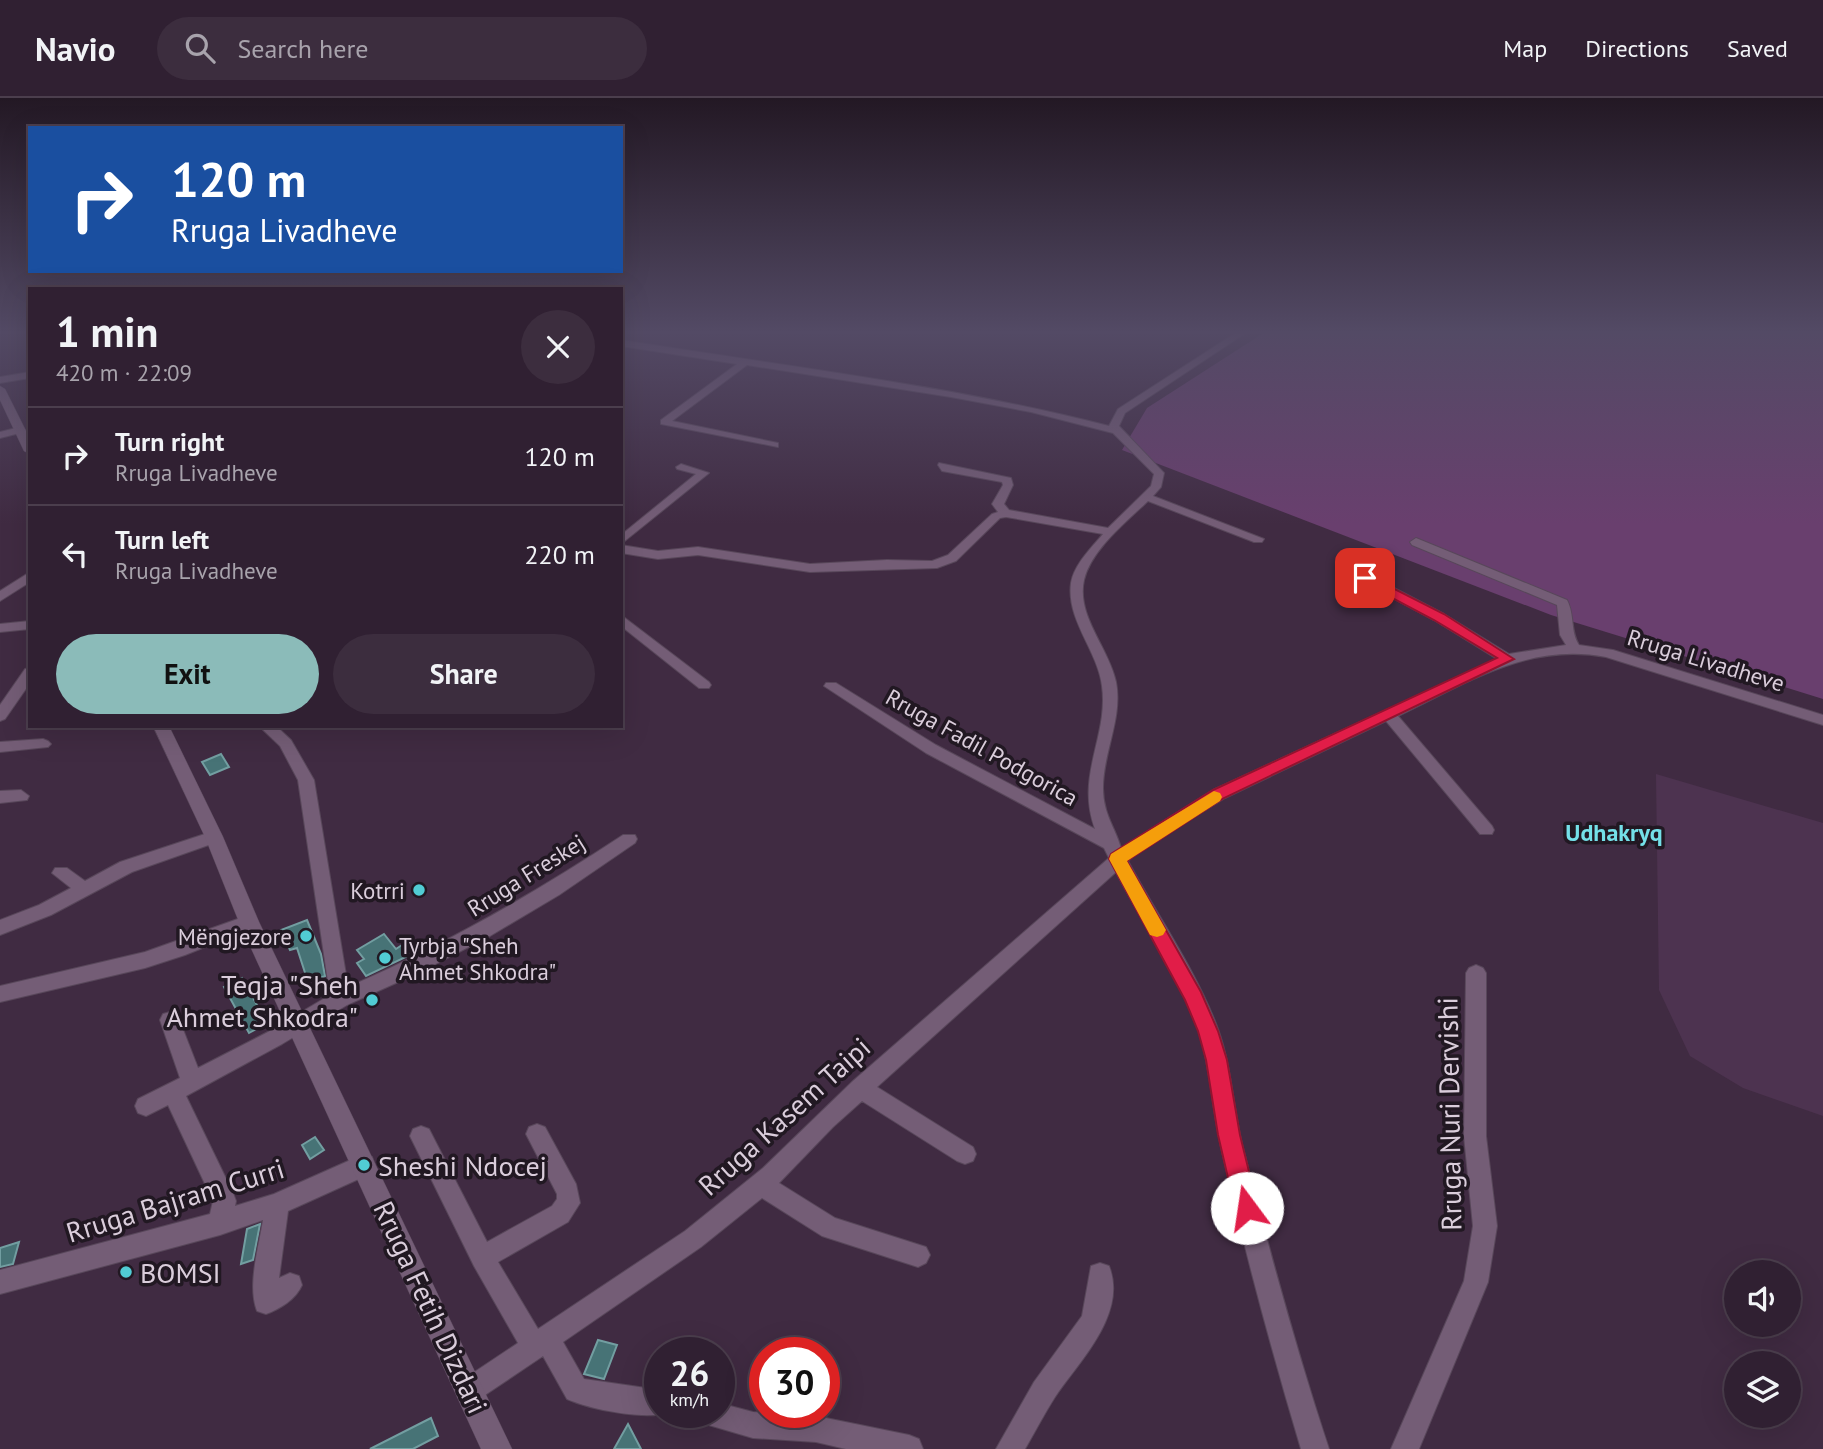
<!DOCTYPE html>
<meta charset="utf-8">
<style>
body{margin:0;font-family:"PT Sans",sans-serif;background:#3c2d3e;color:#f1f3f6;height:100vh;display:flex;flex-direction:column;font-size:26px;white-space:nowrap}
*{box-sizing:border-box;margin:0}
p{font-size:23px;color:#a8a3ac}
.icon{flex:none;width:38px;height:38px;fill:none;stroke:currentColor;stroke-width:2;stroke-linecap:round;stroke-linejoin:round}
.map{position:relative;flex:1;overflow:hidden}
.drawer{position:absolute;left:28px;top:189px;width:595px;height:441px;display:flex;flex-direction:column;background:#302032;border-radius:0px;box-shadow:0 7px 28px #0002,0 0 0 2px #4b3e4d}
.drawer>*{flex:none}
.top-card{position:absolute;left:28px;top:28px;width:595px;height:147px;border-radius:0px;box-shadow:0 7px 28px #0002,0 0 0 2px #4b3e4d;background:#1a4fa0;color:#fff;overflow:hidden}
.buttons{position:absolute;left:1724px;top:1162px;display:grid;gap:14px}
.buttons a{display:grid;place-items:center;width:77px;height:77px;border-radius:50%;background:#302032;box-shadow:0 7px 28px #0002,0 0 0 2px #4b3e4d;font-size:35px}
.speed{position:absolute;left:644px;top:1239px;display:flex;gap:14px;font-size:35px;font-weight:700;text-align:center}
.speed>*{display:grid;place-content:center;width:91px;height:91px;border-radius:50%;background:#302032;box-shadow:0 7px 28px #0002,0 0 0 2px #4b3e4d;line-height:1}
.speed small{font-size:18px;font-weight:400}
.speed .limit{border:10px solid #d22;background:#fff;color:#111}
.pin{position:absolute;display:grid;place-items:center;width:60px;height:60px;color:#fff;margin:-30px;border-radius:14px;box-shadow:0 4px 10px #0006}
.me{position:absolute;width:77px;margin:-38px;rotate:346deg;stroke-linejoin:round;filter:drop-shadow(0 0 5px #0008)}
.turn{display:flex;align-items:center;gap:24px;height:147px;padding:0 28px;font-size:32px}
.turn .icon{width:91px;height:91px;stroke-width:2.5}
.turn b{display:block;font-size:49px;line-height:60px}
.round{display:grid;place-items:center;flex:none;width:74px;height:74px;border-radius:37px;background:#3c2d3e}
.headline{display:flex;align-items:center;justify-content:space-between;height:119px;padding:0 28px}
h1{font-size:42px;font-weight:800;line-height:52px}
.action{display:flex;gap:14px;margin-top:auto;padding:14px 28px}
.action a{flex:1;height:80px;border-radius:42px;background:#8bbbb9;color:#111;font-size:28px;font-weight:800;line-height:80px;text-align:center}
.action a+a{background:#3c2d3e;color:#f1f3f6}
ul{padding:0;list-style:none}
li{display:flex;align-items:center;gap:21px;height:98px;padding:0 28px;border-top:2px solid #4b3e4d}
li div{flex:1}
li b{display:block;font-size:26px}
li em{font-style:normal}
header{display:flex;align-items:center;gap:42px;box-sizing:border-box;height:98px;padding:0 35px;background:#302032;border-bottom:2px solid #4b3e4d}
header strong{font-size:33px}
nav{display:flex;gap:38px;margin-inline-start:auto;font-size:24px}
.search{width:490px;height:63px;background:#3c2d3e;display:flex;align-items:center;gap:18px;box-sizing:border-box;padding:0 24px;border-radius:38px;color:#a8a3ac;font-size:26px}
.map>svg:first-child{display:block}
.built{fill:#4d3350}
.green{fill:#693f6e}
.building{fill:#477376;stroke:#729ea1;stroke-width:2}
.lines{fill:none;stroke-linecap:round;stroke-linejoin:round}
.minor-casing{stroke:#58475a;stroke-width:2}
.secondary-casing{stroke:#58475a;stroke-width:1}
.minor{fill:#745d76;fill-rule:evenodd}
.secondary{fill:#745d76;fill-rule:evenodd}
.route{fill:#e11d48;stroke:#92132f;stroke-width:2}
.slow{fill:#f59e0b}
.poi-dot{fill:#51ccd4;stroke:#211822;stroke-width:2.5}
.labels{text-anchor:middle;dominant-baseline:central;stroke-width:7;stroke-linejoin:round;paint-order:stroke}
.street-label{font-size:23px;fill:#dacddb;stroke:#211822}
.poi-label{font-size:23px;fill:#dacddb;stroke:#211822;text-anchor:end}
.neighbourhood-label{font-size:24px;font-weight:bold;fill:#74e0e8;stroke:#211822}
.near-poi-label{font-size:28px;fill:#dacddb;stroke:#211822;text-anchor:start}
.near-street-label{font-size:28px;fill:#dacddb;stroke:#211822}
</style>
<header>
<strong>Navio</strong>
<div class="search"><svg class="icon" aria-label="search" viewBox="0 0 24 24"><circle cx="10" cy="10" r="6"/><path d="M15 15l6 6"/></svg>Search here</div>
<nav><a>Map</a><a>Directions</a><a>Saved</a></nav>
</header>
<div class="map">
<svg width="1823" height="1351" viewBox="0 0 1823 1351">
<rect width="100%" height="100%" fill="#402b42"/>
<!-- built -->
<polygon class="built" points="1656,676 1823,725 1823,1018 1743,990 1690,958 1659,892"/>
<!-- green -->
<polygon class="green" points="1262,236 1823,236 1823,601 1551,517 1122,352 1147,310"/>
<!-- building -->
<g class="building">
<polygon points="221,656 229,669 210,677 202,664"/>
<polygon points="307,822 321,856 325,878 308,884 297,850 290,852 281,832"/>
<polygon points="384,836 396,851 402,847 410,857 366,878 357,865 364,861 357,852"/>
<polygon points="242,880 267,925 249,935 224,889"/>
<polygon points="315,1039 324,1052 310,1061 302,1047"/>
<polygon points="260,1126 253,1162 241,1166 247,1131"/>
<polygon points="19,1144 13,1166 0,1169 0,1150"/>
<polygon points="598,1242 617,1247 604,1281 584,1276"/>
<polygon points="431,1320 438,1338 413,1351 370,1351"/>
<polygon points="628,1326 641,1351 614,1351"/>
</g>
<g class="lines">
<!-- minor casing -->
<g class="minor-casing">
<g id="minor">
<path d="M 1234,236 L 1244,236 L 1125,315 L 1119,328 L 1164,375 L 1161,389 L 1153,398 L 1264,441 L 1262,444 L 1254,444 L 1148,403 C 1126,424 1091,452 1084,482 C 1076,518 1109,550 1116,584 C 1123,620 1103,654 1103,690 C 1103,716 1115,729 1121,750 L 1213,692 L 1497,561 L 1434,522 L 1361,483 L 1361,477 L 1369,477 L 1444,516 L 1509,556 L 1566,547 L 1560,537 L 1557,507 L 1412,447 L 1410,444 L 1416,440 L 1567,502 C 1575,517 1570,533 1579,547 L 1613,552 L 1823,617 L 1823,627 L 1606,559 C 1527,544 1466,586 1398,618 L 1492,728 L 1494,732 L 1492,736 L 1480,736 L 1386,623 L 1225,700 L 1139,753 L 1128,763 C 1158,819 1196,872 1218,931 C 1232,970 1233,1011 1243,1050 C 1269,1151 1296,1252 1329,1351 L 1301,1351 C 1271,1251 1244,1150 1221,1049 C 1212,1011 1211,971 1199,934 C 1180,877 1143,827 1116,774 L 877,989 L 973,1049 L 976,1056 L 973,1063 L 965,1066 L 957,1063 L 862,1003 L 833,1029 L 779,1085 L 835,1120 L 926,1149 L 930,1157 L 926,1165 L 918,1169 L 822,1138 L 762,1100 L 701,1149 L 563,1244 L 584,1281 L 660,1292 L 660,1314 L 669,1314 C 647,1323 589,1311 567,1301 L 543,1258 L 479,1301 L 470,1305 L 461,1301 L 457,1292 L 461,1283 L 518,1245 L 474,1168 L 410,1038 L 413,1031 L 421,1028 L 429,1031 L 487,1144 L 552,1108 L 557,1101 L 557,1096 L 526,1036 L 529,1029 L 537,1026 L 545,1029 L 576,1086 L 580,1105 L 568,1124 L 498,1164 L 538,1231 L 685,1133 L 763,1070 L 853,983 L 1109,760 L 1104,750 L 926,655 L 824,588 L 826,585 L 836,585 L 936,647 L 1095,731 C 1075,677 1109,638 1102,588 C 1098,553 1066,522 1071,485 C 1074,467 1091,450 1103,436 L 1006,419 L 1000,420 L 956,463 L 937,470 L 810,474 L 698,457 L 658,461 L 621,455 L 621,447 L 658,453 L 698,449 L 810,466 L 887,462 L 932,463 L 948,457 L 992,416 L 998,414 L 992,406 L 1003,387 L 1002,384 L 942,373 L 938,367 L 939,365 L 1011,380 L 1013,387 L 1004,406 L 1009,412 L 1108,430 L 1151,388 L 1154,376 L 1113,335 L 1031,314 L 951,299 L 747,267 L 672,323 L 778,345 L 778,349 L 661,326 L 661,322 L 737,266 L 621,248 L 621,242 C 784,268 949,287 1109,328 L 1118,311 Z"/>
<polygon points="30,274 30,280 0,285 0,279"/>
<polygon points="20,329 25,332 24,334 0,340 0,334"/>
<polygon points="681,366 709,375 621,446 621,437 696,376 677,371 676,369"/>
<polygon points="30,474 30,484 0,503 0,493"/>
<polygon points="621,517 709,584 711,587 709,590 699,590 621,528"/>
<polygon points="30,523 30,531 0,534 0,526"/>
<polygon points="30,570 30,585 5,621 0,623 0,607 25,571"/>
<path d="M 259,628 L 276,628 L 291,642 L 314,682 L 348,889 C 445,847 535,795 623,737 L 635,737 L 637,741 L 635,745 L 559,797 L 490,838 L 416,876 L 347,907 L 282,946 L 186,998 L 233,1095 L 236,1103 L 235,1108 L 274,1096 L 364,1056 L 372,1059 L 375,1067 L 372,1075 L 288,1113 L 279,1180 L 290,1175 L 299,1178 L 302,1187 C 296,1201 280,1211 266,1216 L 257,1213 C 247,1187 259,1149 263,1122 L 220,1137 L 0,1196 L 0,1172 L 210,1116 L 213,1103 L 168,1007 L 146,1018 L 138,1015 L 135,1008 L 138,1001 L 180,980 L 160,922 L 163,916 L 170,914 L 177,916 L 198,970 L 268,934 L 330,897 L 298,682 L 280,648 Z"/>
<polygon points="43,641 48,643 51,646 48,649 0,654 0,644"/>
<polygon points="21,692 29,698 27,702 0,705 0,693"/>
<polygon points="214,733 220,735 222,739 220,743 132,774 51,817 0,837 0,822 39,807 71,790 52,775 55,770 67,770 85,783 120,764"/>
<polygon points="249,817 255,819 258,824 255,829 185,857 145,870 0,904 0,888 145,854"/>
<polygon points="1476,867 1483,870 1486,875 1486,1038 1497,1128 1488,1184 1419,1351 1391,1351 1464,1183 1473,1128 1464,1038 1466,875 1469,870"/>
<path d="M 1100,1165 L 1109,1168 C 1128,1216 1079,1263 1055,1299 C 1044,1316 1035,1334 1025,1351 L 996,1351 L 1034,1284 L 1082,1218 L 1091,1168 Z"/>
<polygon points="719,1305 753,1314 816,1318 909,1337 919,1341 923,1351 846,1351 816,1344 753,1340 695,1323 691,1314 719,1314"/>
</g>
</g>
<!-- secondary casing -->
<g class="secondary-casing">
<g id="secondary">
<polygon points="0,288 5,291 30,341 30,356 24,353 0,302"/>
<polygon points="153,628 169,628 223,739 259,824 512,1351 481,1351 239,824 205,739"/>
</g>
</g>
<!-- minor -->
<use href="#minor" class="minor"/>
<!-- secondary -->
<use href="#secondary" class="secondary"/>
</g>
<!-- sky -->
<linearGradient id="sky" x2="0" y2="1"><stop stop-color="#231824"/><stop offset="0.55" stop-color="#534a65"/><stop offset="1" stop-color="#534a65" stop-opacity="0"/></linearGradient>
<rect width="1823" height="426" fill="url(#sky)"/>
<!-- route -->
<polygon class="route" points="1365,476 1444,516 1514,561 1224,700 1127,763 1201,894 1218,933 1227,962 1240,1037 1258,1110 1255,1118 1247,1122 1238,1118 1235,1110 1218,1037 1206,962 1198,933 1185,902 1109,761 1111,756 1213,692 1497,560 1434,522 1360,483 1360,477"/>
<!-- slow -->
<polygon class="slow" points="1214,693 1220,695 1222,699 1220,703 1127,763 1166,832 1163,837 1157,839 1150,837 1109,761 1111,756"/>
<!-- markers -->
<g class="poi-dot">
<circle cx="419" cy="792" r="7"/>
<circle cx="306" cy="838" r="7"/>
<circle cx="385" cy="860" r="7"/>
<circle cx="372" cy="902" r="7"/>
<circle cx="364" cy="1067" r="7"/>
<circle cx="126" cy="1174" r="7"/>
</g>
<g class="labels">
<!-- street labels -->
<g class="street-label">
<text transform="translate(1706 562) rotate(17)">Rruga Livadheve</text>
<text transform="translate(982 649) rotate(29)">Rruga Fadil Podgorica</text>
<text transform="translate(526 777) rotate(-32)">Rruga Freskej</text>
</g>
<!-- poi labels -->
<g class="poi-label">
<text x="405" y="792">Kotrri</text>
<text x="292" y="838">Mëngjezore</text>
<text x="399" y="847" text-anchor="start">Tyrbja "Sheh<tspan x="399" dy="26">Ahmet Shkodra"</tspan></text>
</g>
<!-- neighbourhood labels -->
<g class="neighbourhood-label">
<text x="1614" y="734">Udhakryq</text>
</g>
<!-- near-poi labels -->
<g class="near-poi-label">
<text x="358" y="886" text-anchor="end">Teqja "Sheh<tspan x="358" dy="32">Ahmet Shkodra"</tspan></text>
<text x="378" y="1067">Sheshi Ndocej</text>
<text x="140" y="1174">BOMSI</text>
</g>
<!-- near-street labels -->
<g class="near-street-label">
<text transform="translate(1449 1016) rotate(-91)">Rruga Nuri Dervishi</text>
<text transform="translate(784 1018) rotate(-42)">Rruga Kasem Taipi</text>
<text transform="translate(175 1102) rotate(-17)">Rruga Bajram Curri</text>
<text transform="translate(431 1209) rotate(65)">Rruga Fetih Dizdari</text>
</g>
</g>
</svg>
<div class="buttons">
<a><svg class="icon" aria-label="sound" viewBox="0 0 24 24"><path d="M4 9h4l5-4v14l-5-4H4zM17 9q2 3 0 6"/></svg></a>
<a><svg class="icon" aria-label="layers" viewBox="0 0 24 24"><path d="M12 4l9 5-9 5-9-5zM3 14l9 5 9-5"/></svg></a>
</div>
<div class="speed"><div>26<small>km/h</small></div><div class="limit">30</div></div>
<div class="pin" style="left:1365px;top:480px;background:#d93025"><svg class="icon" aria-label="arrive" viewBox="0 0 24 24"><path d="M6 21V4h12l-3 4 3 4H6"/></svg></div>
<svg class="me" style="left:1247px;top:1110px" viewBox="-20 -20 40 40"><circle r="19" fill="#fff"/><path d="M0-13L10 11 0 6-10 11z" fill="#e11d48"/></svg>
<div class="top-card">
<div class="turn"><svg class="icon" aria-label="right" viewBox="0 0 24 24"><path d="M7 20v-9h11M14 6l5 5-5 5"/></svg><div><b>120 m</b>Rruga Livadheve</div></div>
</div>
<section class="drawer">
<div class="headline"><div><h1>1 min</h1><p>420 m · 22:09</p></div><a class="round"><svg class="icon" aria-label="close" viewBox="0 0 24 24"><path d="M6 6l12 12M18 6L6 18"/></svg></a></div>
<ul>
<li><svg class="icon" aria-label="right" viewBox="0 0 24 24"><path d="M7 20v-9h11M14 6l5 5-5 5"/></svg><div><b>Turn right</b><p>Rruga Livadheve</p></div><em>120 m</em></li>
<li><svg class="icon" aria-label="left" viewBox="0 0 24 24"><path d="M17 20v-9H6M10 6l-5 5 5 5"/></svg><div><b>Turn left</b><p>Rruga Livadheve</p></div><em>220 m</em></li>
</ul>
<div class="action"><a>Exit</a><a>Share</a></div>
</section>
</div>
